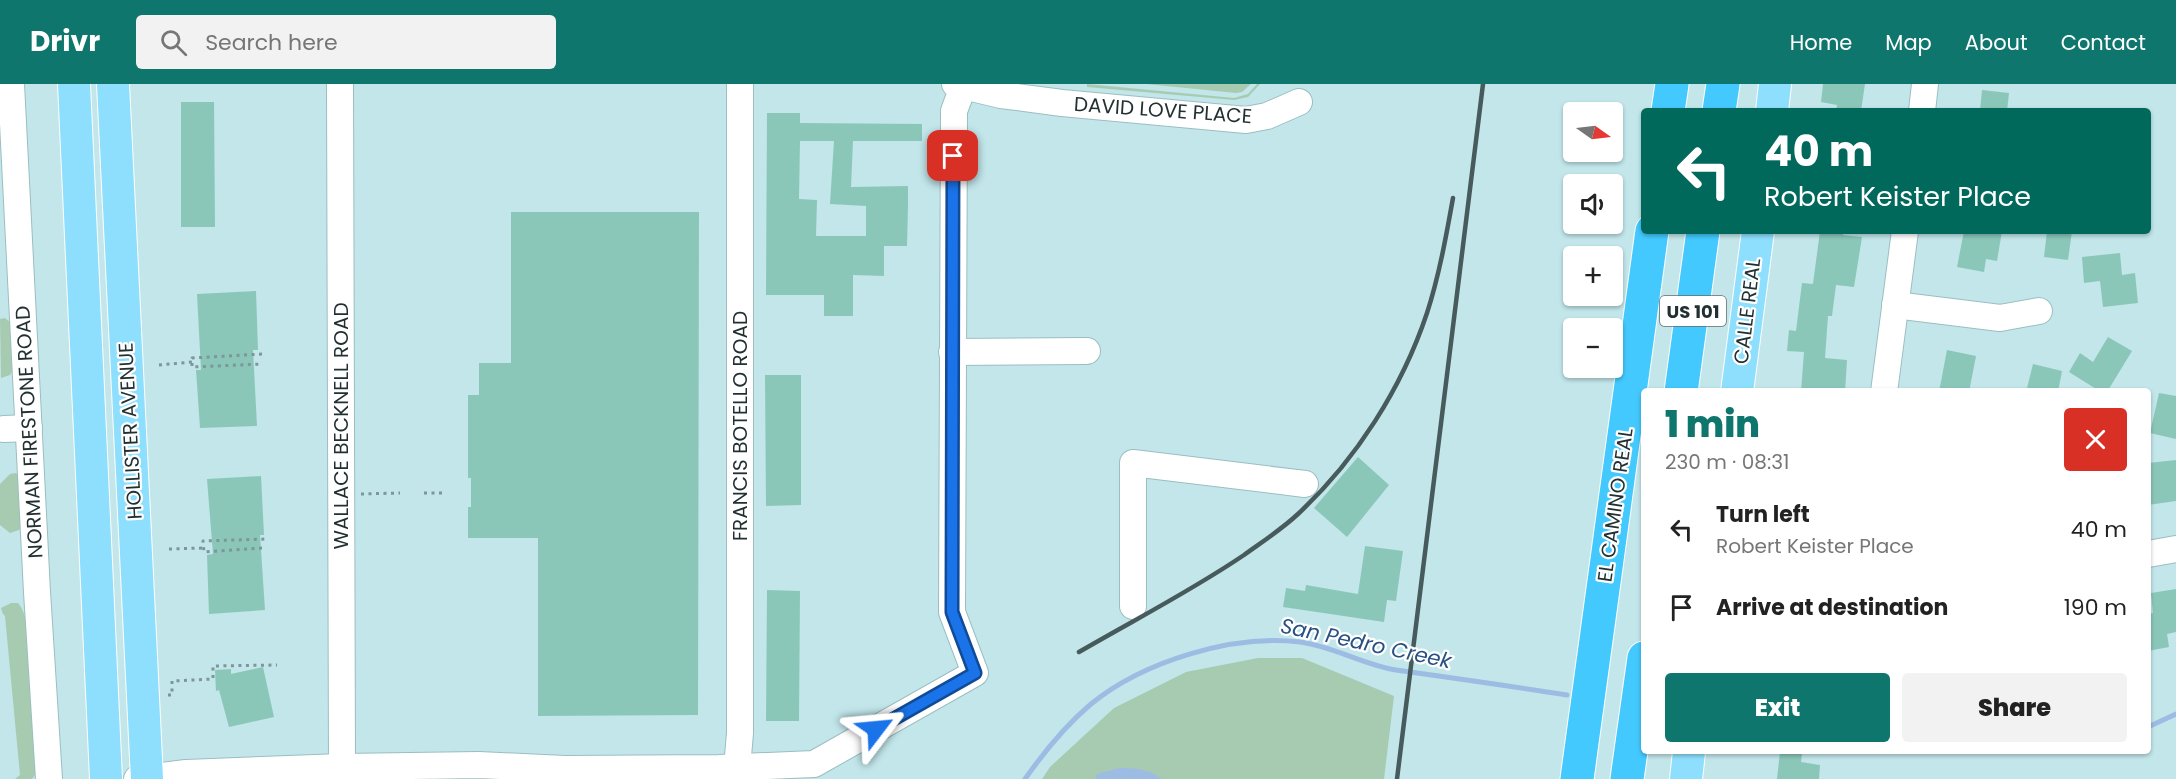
<!DOCTYPE html>
<meta charset="utf-8">
<style>
body{margin:0;font-family:Poppins,sans-serif;background:#f2f2f2;color:#222;height:100vh;display:flex;flex-direction:column;font-size:22px;white-space:nowrap}
*{box-sizing:border-box;margin:0}
p{font-size:20px;color:#767676}
.icon{flex:none;width:33px;height:33px;fill:none;stroke:currentColor;stroke-width:2;stroke-linecap:round;stroke-linejoin:round}
.map{position:relative;flex:1;overflow:hidden}
.side{position:absolute;left:1641px;top:304px;width:510px;height:366px;display:flex;flex-direction:column;background:#fff;border-radius:6px;box-shadow:0 2px 4px #0004}
.side>*{flex:none}
.hud{position:absolute;left:1641px;top:24px;width:510px;height:126px;border-radius:6px;box-shadow:0 2px 4px #0004;background:#00695c;color:#fff;overflow:hidden}
.needle{width:39px;rotate:104deg}
.buttons{position:absolute;left:1563px;top:18px;display:grid;gap:12px}
.buttons a{display:grid;place-items:center;width:60px;height:60px;border-radius:6px;background:#fff;box-shadow:0 2px 4px #0004;font-size:30px}
.pin{position:absolute;display:grid;place-items:center;width:51px;height:51px;color:#fff;margin:-26px;border-radius:12px;box-shadow:0 3px 9px #0006}
.me{position:absolute;width:66px;margin:-33px;rotate:61deg;stroke-linejoin:round;filter:drop-shadow(0 0 4px #0008)}
.turn{display:flex;align-items:center;gap:21px;height:126px;padding:0 24px;font-size:27px}
.turn .icon{width:78px;height:78px;stroke-width:2.5}
.turn b{display:block;font-size:42px;line-height:51px}
.round{display:grid;place-items:center;flex:none;width:63px;height:63px;border-radius:6px;background:#f2f2f2}
.head{display:flex;align-items:center;justify-content:space-between;height:102px;padding:0 24px}
h1{font-size:36px;font-weight:800;line-height:45px;color:#0f766e}
.action{display:flex;gap:12px;margin-top:auto;padding:12px 24px}
.action a{flex:1;height:69px;border-radius:6px;background:#0f766e;color:#fff;font-size:24px;font-weight:800;line-height:69px;text-align:center}
.action a+a{background:#f2f2f2;color:#222}
ul{padding:0;list-style:none}
li{display:flex;align-items:center;gap:18px;height:78px;padding:0 24px}
li div{flex:1}
li b{display:block;font-size:22px}
li em{font-style:normal}
header{display:flex;align-items:center;gap:36px;box-sizing:border-box;height:84px;padding:0 30px;background:#0f766e;color:#fff}
header strong{font-size:28px}
nav{display:flex;gap:33px;margin-inline-start:auto;font-size:21px}
.search{width:420px;height:54px;background:#f2f2f2;display:flex;align-items:center;gap:15px;box-sizing:border-box;padding:0 21px;border-radius:6px;color:#767676;font-size:22px}
.map>svg:first-child{display:block}
.green{fill:#a7cbb1}
.water{fill:#9dbce3}
.lines{fill:none;stroke-linecap:round;stroke-linejoin:round}
.stream{stroke:#9dbce3;stroke-width:5}
.building{fill:#8bc7b9;fill-rule:evenodd}
.minor-casing{stroke:#9bbec1;stroke-width:28}
.major-casing{stroke:#fff;stroke-width:34}
.highway-casing{stroke:#fff;stroke-width:35}
.path{stroke:#7c9699;stroke-width:3;stroke-dasharray:3 4.5;stroke-linecap:butt}
.minor{stroke:#fff;stroke-width:26}
.major{stroke:#8edffe;stroke-width:32}
.highway{stroke:#43c9fe;stroke-width:33}
.rail{stroke:#475b5d;stroke-width:4.5}
.route-casing{stroke:#114b97;stroke-width:15}
.route{stroke:#1a73e8;stroke-width:10}
.labels{text-anchor:middle;dominant-baseline:central;stroke-width:4.5;stroke-linejoin:round;paint-order:stroke}
.shield{fill:#fff;stroke:#646e70;stroke-width:1.5}
.shield-label{font-size:18px;font-weight:bold;fill:#223032}
.street-label{font-size:20px;fill:#223032;stroke:#fff}
.water-label{font-size:21px;font-style:italic;fill:#285183;stroke:#fff}
</style>
<header>
<strong>Drivr</strong>
<div class="search"><svg class="icon" aria-label="search" viewBox="0 0 24 24"><circle cx="10" cy="10" r="6"/><path d="M15 15l6 6"/></svg>Search here</div>
<nav><a>Home</a><a>Map</a><a>About</a><a>Contact</a></nav>
</header>
<div class="map">
<svg width="2176" height="695" viewBox="0 0 2176 695">
<rect width="100%" height="100%" fill="#c2e6ea"/>
<!-- green -->
<g class="green">
<polygon points="1087,0 1234,14 1248,10 1257,0 1260,0 1248,13 1234,16 1087,3"/>
<polygon points="1146,0 1251,0 1242,8 1236,9"/>
<polygon points="5,234 11,239 12,288 10,291 1,294 0,235"/>
<polygon points="16,389 19,392 21,443 19,446 10,449 0,441 0,400 10,390"/>
<path d="M 11,519 L 18,519 C 37,539 36,656 37,688 L 32,695 L 15,695 L 20,691 L 5,532 L 3,530 L 1,524 Z"/>
<polygon points="1258,574 1302,574 1394,612 1384,695 1042,695 1050,683 1114,624 1186,588"/>
</g>
<!-- water -->
<path class="water" d="M 1119,684 C 1135,684 1150,685 1162,695 L 1095,695 L 1097,690 Z"/>
<g class="lines">
<!-- stream -->
<g class="stream">
<polyline points="2148,643 2176,630"/>
<path d="M 1025,695 C 1044,668 1066,641 1091,620 C 1144,577 1233,550 1300,558 C 1333,562 1363,581 1396,586 C 1453,594 1510,602 1567,611"/>
</g>
</g>
<!-- building -->
<g class="building">
<polygon points="1823,0 1865,0 1861,27 1836,27 1837,21 1821,18"/>
<polygon points="1982,6 2009,9 2007,27 1980,27"/>
<polygon points="181,18 214,18 215,143 181,143"/>
<path d="M 767,29 L 800,29 L 800,39 L 922,40 L 922,57 L 853,57 L 851,103 L 908,102 L 908,122 L 907,162 L 884,162 L 884,192 L 853,191 L 853,232 L 824,232 L 824,211 L 766,211 ZM 800,57 L 834,57 L 830,120 L 866,122 L 866,152 L 816,152 L 817,116 L 799,115 Z"/>
<polygon points="511,128 699,128 698,631 538,632 538,454 468,454 468,423 471,423 471,394 468,394 468,311 479,311 479,279 511,279"/>
<polygon points="1820,147 1844,147 1843,151 1862,153 1854,203 1836,201 1832,232 1828,232 1825,274 1847,276 1845,308 1801,308 1804,268 1787,267 1789,246 1796,247 1802,199 1813,200"/>
<polygon points="1964,147 2002,147 1997,177 1986,175 1984,188 1957,183"/>
<polygon points="2047,147 2072,147 2068,176 2044,173"/>
<polygon points="2120,169 2122,191 2135,189 2138,219 2103,223 2100,197 2084,199 2082,173"/>
<polygon points="256,207 258,266 253,266 257,342 200,344 196,286 201,286 197,210"/>
<polygon points="2108,253 2132,267 2107,308 2101,308 2069,288 2080,269 2093,278"/>
<polygon points="1947,266 1976,272 1969,308 1939,308"/>
<polygon points="2033,280 2062,287 2058,308 2026,308"/>
<polygon points="765,291 801,291 801,421 766,422"/>
<polygon points="2159,309 2176,312 2176,355 2150,349"/>
<polygon points="1358,373 1389,401 1347,453 1314,424"/>
<polygon points="2176,376 2176,417 2148,421 2148,379"/>
<polygon points="261,392 264,451 260,451 265,526 209,530 207,471 213,470 207,395"/>
<polygon points="1365,462 1403,467 1396,517 1387,516 1384,538 1283,523 1286,504 1305,507 1306,501 1358,510"/>
<polygon points="2176,505 2176,548 2167,550 2169,563 2148,567 2148,530 2153,529 2151,509"/>
<polygon points="767,506 800,507 799,637 766,637"/>
<polygon points="263,583 274,633 229,643 219,606 216,607 215,586 231,585 231,590"/>
<polygon points="1780,668 1802,670 1801,678 1820,681 1819,695 1777,695"/>
</g>
<g class="lines">
<!-- minor casing -->
<g class="minor-casing">
<g id="minor">
<polyline points="11,0 37,508 49,695"/>
<polyline points="340,0 342,683"/>
<polyline points="955,0 1001,11 1062,19 1246,36 1267,32 1299,18"/>
<polyline points="1922,27 1925,0"/>
<polyline points="1895,221 2000,234 2039,227"/>
<polyline points="952,268 1087,267"/>
<polyline points="1884,308 1905,147"/>
<polyline points="4,345 29,344"/>
<polyline points="2148,470 2176,465"/>
<polyline points="1133,522 1133,379 1305,400"/>
<polyline points="737,684 740,649 740,0"/>
<polyline points="137,695 186,689 342,683 479,681 565,685 719,684 814,680 975,589 952,528 954,27 963,3"/>
</g>
</g>
<!-- major casing -->
<g class="major-casing">
<g id="major">
<polyline points="74,0 106,695"/>
<polyline points="113,0 147,695"/>
<polyline points="1772,27 1775,0"/>
<polyline points="1737,308 1758,147"/>
<polyline points="1686,695 1689,668"/>
</g>
</g>
<!-- highway casing -->
<g class="highway-casing">
<g id="highway">
<polyline points="1668,27 1672,0"/>
<polyline points="1719,27 1723,0"/>
<polyline points="1681,308 1703,147"/>
<polyline points="1577,695 1652,147"/>
<polyline points="1627,695 1644,574"/>
</g>
</g>
<!-- path -->
<g class="path">
<polyline points="262,270 192,274 192,283 262,280"/>
<polyline points="159,281 192,278"/>
<polyline points="424,409 443,409"/>
<polyline points="361,410 400,409"/>
<polyline points="262,464 204,468 203,457 267,455"/>
<polyline points="169,465 204,464"/>
<polyline points="168,611 172,611 172,597 213,595 213,582 277,581"/>
</g>
<!-- minor -->
<use href="#minor" class="minor"/>
<!-- major -->
<use href="#major" class="major"/>
<!-- highway -->
<use href="#highway" class="highway"/>
<!-- rail -->
<g class="rail">
<path d="M 1079,568 C 1134,536 1191,507 1244,471 C 1262,458 1282,445 1298,430 C 1356,376 1402,304 1427,229 C 1439,192 1446,153 1453,114"/>
<polyline points="1397,695 1483,0"/>
</g>
</g>
<g class="lines">
<!-- route casing -->
<g class="route-casing">
<polyline id="route" points="876,645 975,589 952,528 953,72"/>
</g>
<!-- route -->
<use href="#route" class="route"/>
</g>
<g class="labels">
<!-- shield labels -->
<rect class="shield" x="1660" y="212" width="66" height="30" rx="4.5"/>
<g class="shield-label">
<text x="1693" y="227">US 101</text>
</g>
<!-- street labels -->
<g class="street-label">
<text transform="translate(1163 26) rotate(4)">DAVID LOVE PLACE</text>
<text transform="translate(1747 227) rotate(-83)">CALLE REAL</text>
<text transform="translate(341 342) rotate(-90)">WALLACE BECKNELL ROAD</text>
<text transform="translate(740 342) rotate(-90)">FRANCIS BOTELLO ROAD</text>
<text transform="translate(130 347) rotate(-93)">HOLLISTER AVENUE</text>
<text transform="translate(29 348) rotate(-93)">NORMAN FIRESTONE ROAD</text>
<text transform="translate(1615 421) rotate(-82)">EL CAMINO REAL</text>
</g>
<!-- water labels -->
<g class="water-label">
<text transform="translate(1366 559) rotate(12)">San Pedro Creek</text>
</g>
</g>
</svg>
<div class="buttons">
<a><svg class="needle" viewBox="-14 -14 28 28"><path d="M0-13l5 13h-10z" fill="#e53935"/><path d="M0 13l5-13h-10z" fill="#767676"/></svg></a>
<a><svg class="icon" aria-label="sound" viewBox="0 0 24 24"><path d="M4 9h4l5-4v14l-5-4H4zM17 9q2 3 0 6"/></svg></a>
<a>+</a>
<a>−</a>
</div>
<div class="pin" style="left:953px;top:72px;background:#d93025"><svg class="icon" aria-label="arrive" viewBox="0 0 24 24"><path d="M6 21V4h12l-3 4 3 4H6"/></svg></div>
<svg class="me" style="left:876px;top:645px" viewBox="-20 -20 40 40"><path d="M0-17L14 15 0 8-14 15z" fill="#1a73e8" stroke="#fff" stroke-width="4"/></svg>
<div class="hud">
<div class="turn"><svg class="icon" aria-label="left" viewBox="0 0 24 24"><path d="M17 20v-9H6M10 6l-5 5 5 5"/></svg><div><b>40 m</b>Robert Keister Place</div></div>
</div>
<section class="side">
<div class="head"><div><h1>1 min</h1><p>230 m · 08:31</p></div><a class="round" style="background:#d93025;color:#fff"><svg class="icon" aria-label="close" viewBox="0 0 24 24"><path d="M6 6l12 12M18 6L6 18"/></svg></a></div>
<ul>
<li><svg class="icon" aria-label="left" viewBox="0 0 24 24"><path d="M17 20v-9H6M10 6l-5 5 5 5"/></svg><div><b>Turn left</b><p>Robert Keister Place</p></div><em>40 m</em></li>
<li><svg class="icon" aria-label="arrive" viewBox="0 0 24 24"><path d="M6 21V4h12l-3 4 3 4H6"/></svg><div><b>Arrive at destination</b></div><em>190 m</em></li>
</ul>
<div class="action"><a>Exit</a><a>Share</a></div>
</section>
</div>
